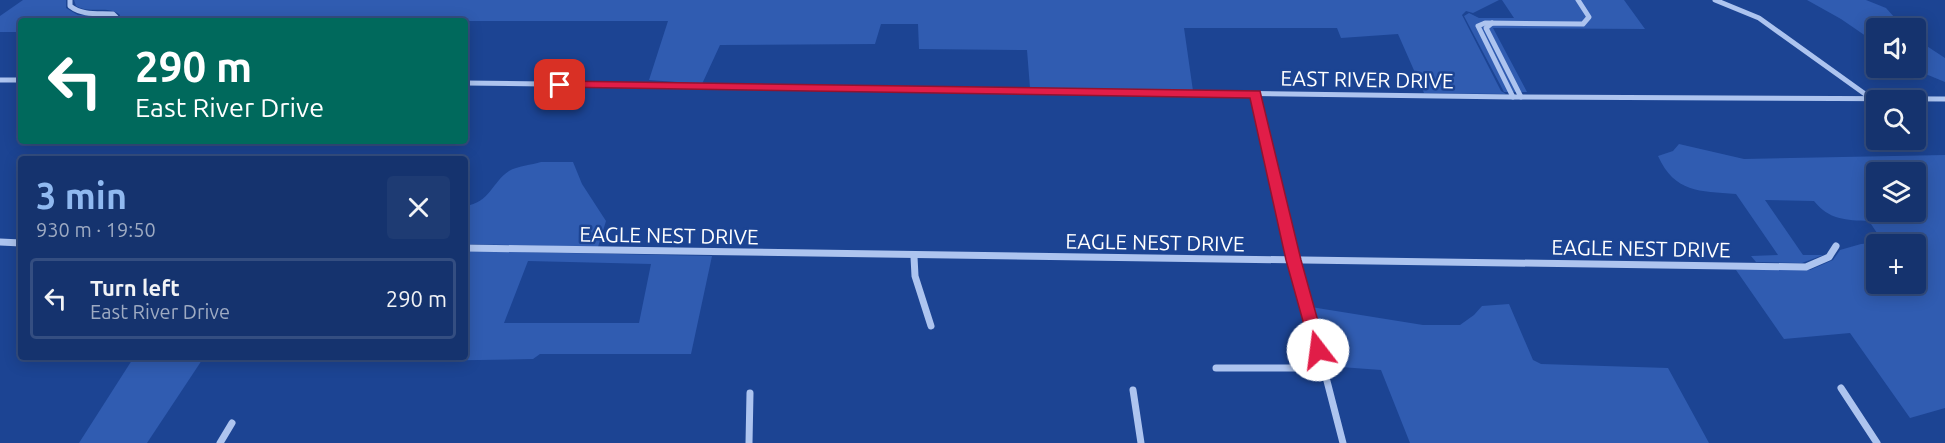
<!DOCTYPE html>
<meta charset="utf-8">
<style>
body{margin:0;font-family:Ubuntu,sans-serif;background:#1e3b73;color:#f1f3f6;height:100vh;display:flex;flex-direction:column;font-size:22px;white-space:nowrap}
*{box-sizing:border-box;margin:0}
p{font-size:20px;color:#9daac2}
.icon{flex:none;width:33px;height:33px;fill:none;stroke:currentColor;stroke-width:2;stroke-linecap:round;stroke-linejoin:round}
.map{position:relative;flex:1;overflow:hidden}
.panel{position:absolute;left:18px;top:156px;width:450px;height:204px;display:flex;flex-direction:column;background:#15336e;border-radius:6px;box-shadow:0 3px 15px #0003,0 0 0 2px #344e81}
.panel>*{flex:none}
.guide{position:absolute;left:18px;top:18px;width:450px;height:126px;border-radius:6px;box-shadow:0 3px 15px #0003,0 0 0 2px #344e81;background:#00695c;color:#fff;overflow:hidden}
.controls{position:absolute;left:1866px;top:18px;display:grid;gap:12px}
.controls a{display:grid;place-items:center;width:60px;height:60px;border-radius:6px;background:#15336e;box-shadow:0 3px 15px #0003,0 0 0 2px #344e81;font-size:30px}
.pin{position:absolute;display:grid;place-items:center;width:51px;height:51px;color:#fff;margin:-26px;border-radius:12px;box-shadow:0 3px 9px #0006}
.me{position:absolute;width:66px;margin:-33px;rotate:345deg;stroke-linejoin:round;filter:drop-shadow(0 0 4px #0008)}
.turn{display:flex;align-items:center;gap:21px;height:126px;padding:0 18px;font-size:27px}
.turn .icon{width:78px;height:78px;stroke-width:2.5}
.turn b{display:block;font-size:42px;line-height:51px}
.round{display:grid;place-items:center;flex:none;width:63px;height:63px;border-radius:6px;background:#1e3b73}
.overview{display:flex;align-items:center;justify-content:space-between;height:102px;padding:0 18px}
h1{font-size:36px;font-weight:600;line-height:45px;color:#90b9f0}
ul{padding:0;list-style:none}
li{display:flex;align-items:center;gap:18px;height:81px;margin:0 12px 9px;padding:0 6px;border:3px solid #344e81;border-radius:6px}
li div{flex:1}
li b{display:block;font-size:22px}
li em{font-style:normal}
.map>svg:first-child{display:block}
.green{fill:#305cb1;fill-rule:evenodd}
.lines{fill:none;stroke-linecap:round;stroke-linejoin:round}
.minor-far1{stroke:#adc4ef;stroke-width:5}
.minor{stroke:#adc4ef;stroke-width:7}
.route{fill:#e11d48;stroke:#92132f;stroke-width:1.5}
.labels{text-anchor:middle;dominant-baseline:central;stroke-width:5;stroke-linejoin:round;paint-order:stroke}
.street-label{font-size:21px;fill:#fff;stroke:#1c4493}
</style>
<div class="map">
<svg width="1945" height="443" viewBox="0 0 1945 443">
<rect width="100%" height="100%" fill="#1c4493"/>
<!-- green -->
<g class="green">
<polygon points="23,0 66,0 66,8 78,15 109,16 104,21 21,21 21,32 0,32 0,16"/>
<path d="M 74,0 L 1499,0 L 1473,13 L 1466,11 L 1462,15 L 1501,91 L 1506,94 L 1424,93 L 1398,34 L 1341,38 L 1337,28 L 1184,28 L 1193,91 L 1030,88 L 1027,50 L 919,49 L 918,24 L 881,24 L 875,44 L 720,45 L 702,84 L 649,80 L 668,21 L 469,21 L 465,27 L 465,21 L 118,21 L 120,15 C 109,5 89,14 76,6 Z"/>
<polygon points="1502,0 1624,0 1645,29 1493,28 1527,92 1504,92 1464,16 1469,13 1479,18 1514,18"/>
<polygon points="1807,0 1866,0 1886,8 1904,28 1876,28 1876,43 1841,19"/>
<polygon points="1916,39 1945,58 1945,82 1911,68 1916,68"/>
<path d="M 1679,144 L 1744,159 L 1945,155 L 1945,408 L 1910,418 L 1850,333 L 1784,339 L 1736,270 L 1810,270 L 1833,260 L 1840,250 L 1861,244 L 1883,242 L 1869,221 C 1846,220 1829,220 1814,201 L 1765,200 L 1803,255 L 1823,255 L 1802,263 L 1756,262 L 1751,256 L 1778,255 L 1736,194 C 1699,191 1675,193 1658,156 L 1673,151 ZM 1876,172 L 1916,172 L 1916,212 L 1876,212 ZM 1876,244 L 1916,244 L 1916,284 L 1876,284 Z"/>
<path d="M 541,162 L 573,162 L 582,184 L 606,221 L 598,247 L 465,244 L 465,206 C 490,203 492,182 509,171 C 517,166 532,165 541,162 Z"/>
<path d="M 465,251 L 712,256 L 691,354 L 540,354 L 533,359 L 416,361 L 411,357 L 465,357 ZM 528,261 L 651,264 L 639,323 L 504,323 Z"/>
<polygon points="1509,304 1533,360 1541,364 1668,368 1709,443 1410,443 1381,370 1327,366 1311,307 1423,325 1460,325 1474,315 1482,306"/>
<polygon points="134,357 204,357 147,443 79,443"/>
</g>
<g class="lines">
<!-- minor-far1 -->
<g class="minor-far1">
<path d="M 70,0 L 70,6 C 83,16 98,13 113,14 L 116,17 L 115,21"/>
<polyline points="1715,0 1759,18 1872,99"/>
<polyline points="1492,23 1486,28 1521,97"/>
<polyline points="0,80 21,80"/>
<polyline points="465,83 1513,97 1945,99"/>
<polyline points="1256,94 1280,200"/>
<polyline points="1513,97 1478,26 1485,23 1583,24 1589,17 1578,0"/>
</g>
<!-- minor -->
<g class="minor">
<polyline points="1280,199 1343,443"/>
<polyline points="0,242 21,243"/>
<path d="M 465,248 C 912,257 1359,259 1806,267 L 1829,257 L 1836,246"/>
<polyline points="914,257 915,276 931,326"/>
<polyline points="1216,368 1323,368"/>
<polyline points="1841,388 1877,443"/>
<polyline points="1133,390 1141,443"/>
<polyline points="220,443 232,423"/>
<polyline points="749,443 750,393"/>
</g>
</g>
<!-- route -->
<polygon class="route" points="560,81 1260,91 1301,260 1326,350 1324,354 1318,356 1313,354 1311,350 1286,260 1250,98 556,87 556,82"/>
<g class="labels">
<!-- street labels -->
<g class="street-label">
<text transform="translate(1367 79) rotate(1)">EAST RIVER DRIVE</text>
<text transform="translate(669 235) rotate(1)">EAGLE NEST DRIVE</text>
<text transform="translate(1155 242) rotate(1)">EAGLE NEST DRIVE</text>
<text transform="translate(1641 248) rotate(1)">EAGLE NEST DRIVE</text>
</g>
</g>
</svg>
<div class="controls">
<a><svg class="icon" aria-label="sound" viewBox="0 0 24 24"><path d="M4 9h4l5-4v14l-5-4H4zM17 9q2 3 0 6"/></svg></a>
<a><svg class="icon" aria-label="search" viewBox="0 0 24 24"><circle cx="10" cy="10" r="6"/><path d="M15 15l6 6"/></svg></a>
<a><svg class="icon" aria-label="layers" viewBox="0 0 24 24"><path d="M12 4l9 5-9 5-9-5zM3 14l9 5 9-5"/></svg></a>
<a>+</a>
</div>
<div class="pin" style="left:560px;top:85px;background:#d93025"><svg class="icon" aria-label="arrive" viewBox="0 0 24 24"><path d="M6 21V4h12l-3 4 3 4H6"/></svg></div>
<svg class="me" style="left:1318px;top:350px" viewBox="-20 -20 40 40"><circle r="19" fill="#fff"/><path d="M0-13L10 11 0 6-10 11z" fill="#e11d48"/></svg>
<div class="guide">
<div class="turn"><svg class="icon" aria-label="left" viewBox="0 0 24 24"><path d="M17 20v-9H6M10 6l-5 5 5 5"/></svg><div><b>290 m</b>East River Drive</div></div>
</div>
<section class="panel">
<div class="overview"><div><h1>3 min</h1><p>930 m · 19:50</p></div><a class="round"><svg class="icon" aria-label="close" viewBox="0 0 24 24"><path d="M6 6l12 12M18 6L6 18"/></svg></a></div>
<ul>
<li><svg class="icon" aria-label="left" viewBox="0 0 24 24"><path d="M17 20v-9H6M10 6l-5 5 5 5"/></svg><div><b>Turn left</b><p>East River Drive</p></div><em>290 m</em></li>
</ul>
</section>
</div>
